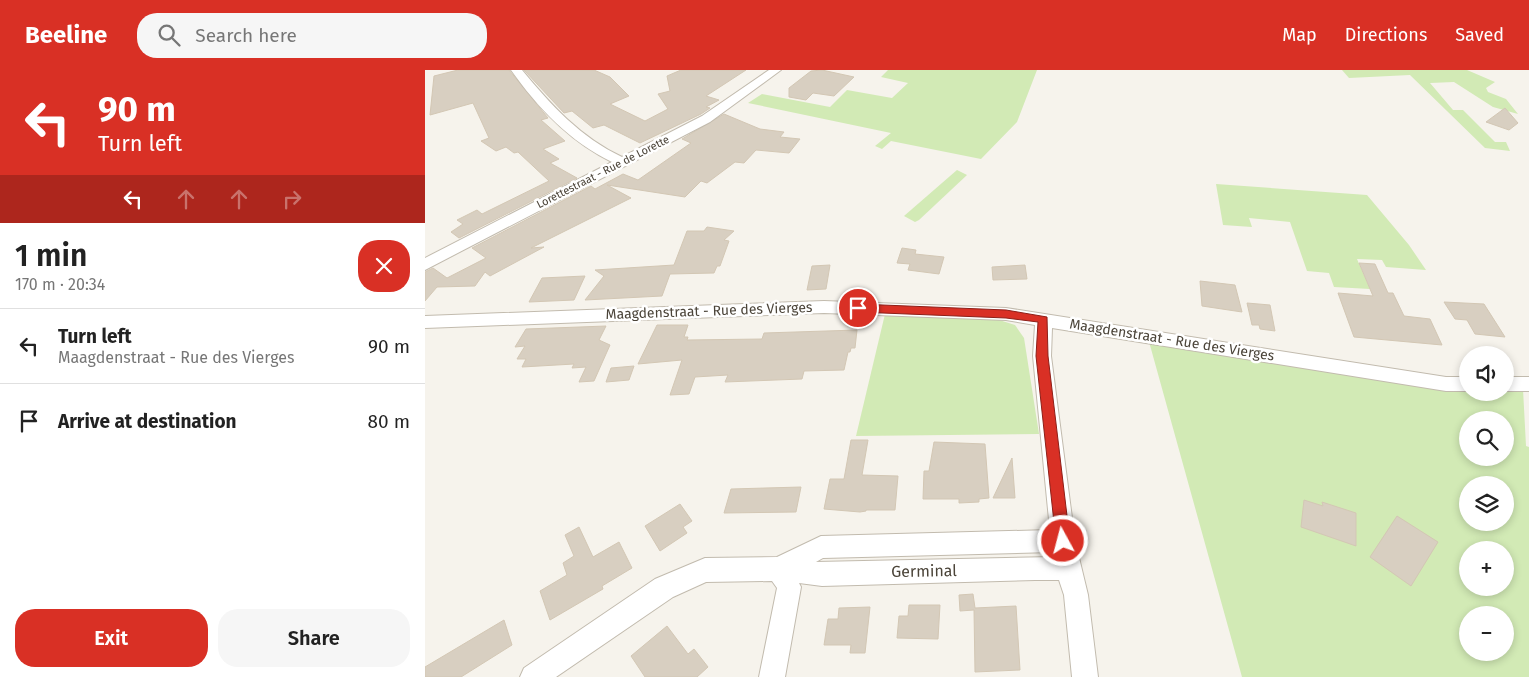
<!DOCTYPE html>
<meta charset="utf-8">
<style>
body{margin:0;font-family:"Fira Sans",sans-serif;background:#f6f6f6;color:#222;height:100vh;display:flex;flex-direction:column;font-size:19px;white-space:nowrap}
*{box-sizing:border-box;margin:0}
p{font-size:16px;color:#767676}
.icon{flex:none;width:28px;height:28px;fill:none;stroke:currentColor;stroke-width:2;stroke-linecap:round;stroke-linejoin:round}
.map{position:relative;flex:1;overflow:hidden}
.details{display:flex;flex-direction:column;background:#fff;width:425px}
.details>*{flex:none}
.banner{background:#d93025;color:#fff;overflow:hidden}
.controls{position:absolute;left:1034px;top:276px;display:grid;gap:10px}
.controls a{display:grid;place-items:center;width:55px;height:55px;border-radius:50%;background:#fff;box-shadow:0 2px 8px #0003;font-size:25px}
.pin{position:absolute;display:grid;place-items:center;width:42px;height:42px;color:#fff;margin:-21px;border:2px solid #fff;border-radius:50%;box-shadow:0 1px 5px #0007}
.me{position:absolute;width:55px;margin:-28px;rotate:353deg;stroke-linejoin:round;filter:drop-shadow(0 0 4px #0008)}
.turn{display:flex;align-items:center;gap:18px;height:105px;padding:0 15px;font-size:22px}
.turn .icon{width:65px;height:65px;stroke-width:2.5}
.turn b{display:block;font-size:35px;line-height:42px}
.lanes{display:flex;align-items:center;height:48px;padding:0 15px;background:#0003;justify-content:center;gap:25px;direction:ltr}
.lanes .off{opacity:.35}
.round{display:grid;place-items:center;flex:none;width:52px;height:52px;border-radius:20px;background:#f6f6f6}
.headline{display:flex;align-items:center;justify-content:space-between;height:85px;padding:0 15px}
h1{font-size:30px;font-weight:600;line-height:38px}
.primary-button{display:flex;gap:10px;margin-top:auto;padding:10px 15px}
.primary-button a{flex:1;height:58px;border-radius:20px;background:#d93025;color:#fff;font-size:20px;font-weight:600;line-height:58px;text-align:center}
.primary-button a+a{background:#f6f6f6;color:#222}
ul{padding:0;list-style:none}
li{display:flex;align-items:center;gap:15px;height:75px;padding:0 15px;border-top:1px solid #e0e0e0}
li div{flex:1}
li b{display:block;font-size:19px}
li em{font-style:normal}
header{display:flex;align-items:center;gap:30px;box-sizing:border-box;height:70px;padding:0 25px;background:#d93025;color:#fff}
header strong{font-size:24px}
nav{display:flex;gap:28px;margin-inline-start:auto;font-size:18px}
.search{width:350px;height:45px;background:#f6f6f6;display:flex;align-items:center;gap:12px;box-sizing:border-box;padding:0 18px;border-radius:20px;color:#767676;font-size:19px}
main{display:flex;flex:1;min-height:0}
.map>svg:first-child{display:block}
.green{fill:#d2eab5;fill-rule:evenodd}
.building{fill:#d8cfc1;stroke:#d3c7b4}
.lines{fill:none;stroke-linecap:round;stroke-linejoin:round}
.minor-casing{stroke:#c2bbae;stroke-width:2}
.minor{fill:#fff;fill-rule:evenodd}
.route{fill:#d93025;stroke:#8d1f18}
.labels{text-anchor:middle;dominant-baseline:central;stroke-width:5;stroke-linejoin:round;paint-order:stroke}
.far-street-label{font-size:11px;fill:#4b4439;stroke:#fff}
.street-label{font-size:14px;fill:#4b4439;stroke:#fff}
.near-street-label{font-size:16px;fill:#4b4439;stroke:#fff}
</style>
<header>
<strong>Beeline</strong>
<div class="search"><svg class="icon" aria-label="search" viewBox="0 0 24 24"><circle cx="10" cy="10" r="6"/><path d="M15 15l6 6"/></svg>Search here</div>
<nav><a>Map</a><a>Directions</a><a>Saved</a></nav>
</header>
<main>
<section class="details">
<div class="banner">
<div class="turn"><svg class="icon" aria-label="left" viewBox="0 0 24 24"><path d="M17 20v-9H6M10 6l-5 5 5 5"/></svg><div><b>90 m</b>Turn left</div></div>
<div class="lanes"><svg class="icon" aria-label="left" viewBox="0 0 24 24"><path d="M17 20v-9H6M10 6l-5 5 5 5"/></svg><svg class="icon off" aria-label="ahead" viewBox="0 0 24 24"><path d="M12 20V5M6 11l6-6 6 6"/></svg><svg class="icon off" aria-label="ahead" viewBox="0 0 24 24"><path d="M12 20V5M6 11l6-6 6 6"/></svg><svg class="icon off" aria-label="right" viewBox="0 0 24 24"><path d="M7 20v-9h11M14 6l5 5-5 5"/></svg></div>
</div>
<div class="headline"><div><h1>1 min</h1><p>170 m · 20:34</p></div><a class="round" style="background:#d93025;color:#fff"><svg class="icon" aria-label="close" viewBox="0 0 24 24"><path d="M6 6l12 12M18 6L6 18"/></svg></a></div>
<ul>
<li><svg class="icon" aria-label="left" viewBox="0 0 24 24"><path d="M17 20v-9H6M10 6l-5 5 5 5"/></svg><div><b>Turn left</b><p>Maagdenstraat - Rue des Vierges</p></div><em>90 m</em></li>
<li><svg class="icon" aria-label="arrive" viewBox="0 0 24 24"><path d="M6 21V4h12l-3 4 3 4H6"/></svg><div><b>Arrive at destination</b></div><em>80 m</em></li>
</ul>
<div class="primary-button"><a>Exit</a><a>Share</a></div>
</section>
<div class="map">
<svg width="1104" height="607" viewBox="0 0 1104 607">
<rect width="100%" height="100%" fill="#f6f3ec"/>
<!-- green -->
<g class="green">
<polygon points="463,0 612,0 592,52 556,89 466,71 457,79 450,76 466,63 323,33 337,24 405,37 422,20 467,28 483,13 456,7"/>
<polygon points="917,0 1042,0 1070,12 1061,18 1063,22 1081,29 1093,44 1068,37 1029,12 1005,13 1028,40 1038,40 1070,72 1081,72 1085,81 1060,78 985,5 924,8"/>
<polygon points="532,100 542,105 494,150 490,152 479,146"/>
<polygon points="791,114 942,125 984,175 1001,200 961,197 957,190 932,189 945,219 909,217 904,203 882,201 865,152 824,148 827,157 798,155"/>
<polygon points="460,244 571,249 590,255 599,268 614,364 431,366"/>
<path d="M 723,268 L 1022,319 L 1042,319 L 1042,322 L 1080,322 L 1080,319 L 1098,319 L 1101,376 L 1104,377 L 1104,607 L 817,607 ZM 1042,350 L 1080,350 L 1080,388 L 1042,388 ZM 1042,415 L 1080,415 L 1080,452 L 1042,452 ZM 1042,480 L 1080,480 L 1080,518 L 1042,518 ZM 1042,545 L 1080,545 L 1080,582 L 1042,582 Z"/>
</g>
<!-- building -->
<g class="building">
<polygon points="33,0 84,0 123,48 116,50 140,71 118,79 134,89 125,93 152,108 34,168 26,162 38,154 32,150 52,140 57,144 124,111 93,82 89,83 81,77 71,81 56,71 64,68 48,33 5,45 9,6"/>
<polygon points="99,0 169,0 185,7 204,26 185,34 220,51 243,39 233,24 245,21 242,6 256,0 321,0 281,26 294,30 281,37 285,38 276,44 215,73 179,55 168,58 147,41 139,43"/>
<polygon points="397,0 429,7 409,26 388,23 381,30 364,27 364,18 386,1"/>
<polygon points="1080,38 1093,53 1084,60 1061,52"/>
<polygon points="299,44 335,59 359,62 355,67 375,69 364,83 331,80 319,93 310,92 282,113 276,111 260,127 182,115 206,128 106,178 119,177 65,206 60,202 50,216 12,217 0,231 0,202 8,198 22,208 61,188 47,178 166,116 170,119 198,104 213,110 266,73 257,69"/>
<polygon points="282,157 309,161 299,170 304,171 295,196 292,196 289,203 245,204 237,226 160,230 179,206 170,200 249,195 262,161 279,161"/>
<polygon points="477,178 491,180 490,184 519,187 514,204 483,200 485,194 472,193"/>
<polygon points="934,193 950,194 963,223 968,223 979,246 1005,249 1017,275 929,267 913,223 948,226"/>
<polygon points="405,195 401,219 382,220 387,196"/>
<polygon points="600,195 602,209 568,210 567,197"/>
<polygon points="160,206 149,230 104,232 117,208"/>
<polygon points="775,211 810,215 817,242 777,236"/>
<polygon points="1019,232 1059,234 1080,267 1050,264 1042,250 1030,249"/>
<polygon points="822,233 845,235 850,261 835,259 834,255 827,255"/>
<polygon points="232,255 263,255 259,267 263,267 262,270 337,269 339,263 432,260 430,278 426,278 425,282 423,282 419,300 379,301 377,309 300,312 303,305 270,307 264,324 245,325 257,290 213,294"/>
<polygon points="181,256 174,270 185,275 169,311 154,312 161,297 147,298 149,294 97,297 101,289 92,289 100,276 90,277 101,259"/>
<polygon points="209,296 204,310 181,312 186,298"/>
<polygon points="426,370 443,370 437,405 473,406 470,440 441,440 441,441 435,442 399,439 405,409 419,409"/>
<polygon points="509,372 560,374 564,428 554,429 554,432 534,433 534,429 498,429 499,401 504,401"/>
<polygon points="587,388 590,428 568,428"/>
<polygon points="376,417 371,442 299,443 306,419"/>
<polygon points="879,430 898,436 897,432 931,443 931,476 876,457"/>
<polygon points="255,434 267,451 258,457 262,463 235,481 220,456"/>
<polygon points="972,446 1013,472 986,516 945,487"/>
<polygon points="154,457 168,487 194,472 207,498 177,516 178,519 125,550 115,521 142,505 138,493 149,486 140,465"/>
<polygon points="548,524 550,538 591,536 595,600 550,602 549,540 535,541 534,525"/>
<polygon points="484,535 515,535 513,569 472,568 474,546 483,546"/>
<polygon points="445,537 440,583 425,583 426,575 399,575 403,549 413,549 414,538"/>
<polygon points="79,550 87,575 36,607 0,607 0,597"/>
<polygon points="242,556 263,584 269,579 283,597 272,607 220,607 206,586"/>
</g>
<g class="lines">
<!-- minor casing -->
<g class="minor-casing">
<g id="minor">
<path d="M 86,0 L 97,0 C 126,35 155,67 197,87 L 277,46 L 344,0 L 356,0 L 285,52 L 0,200 L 0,188 L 187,92 C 145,72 113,38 86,0 Z"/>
<path d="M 399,231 L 581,238 L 1021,307 L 1042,307 L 1042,321 L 1021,321 L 627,258 L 626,286 L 650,471 L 663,525 L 673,607 L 647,607 L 639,525 L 634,510 L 610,510 L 397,516 L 374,513 L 376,517 L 360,607 L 334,607 L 352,518 L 347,511 L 281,512 L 248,527 L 131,607 L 95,607 L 99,598 L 230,509 L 280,488 L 352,487 L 396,466 L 625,460 L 608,286 L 610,255 L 581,250 L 399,243 L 0,258 L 0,246 ZM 628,482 L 629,487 L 391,492 L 398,488 Z"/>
<rect x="1080" y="307" width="24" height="14"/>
</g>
</g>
<!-- minor -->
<use href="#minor" class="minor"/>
</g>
<!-- route -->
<polygon class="route" points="433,234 581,240 622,247 623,286 645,471 643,476 638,478 633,476 631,471 611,286 613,252 581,248 433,242 428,238"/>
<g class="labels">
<!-- far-street labels -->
<g class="far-street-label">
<text transform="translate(178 102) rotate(-27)">Lorettestraat - Rue de Lorette</text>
</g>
<!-- street labels -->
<g class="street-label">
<text transform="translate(284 241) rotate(-2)">Maagdenstraat - Rue des Vierges</text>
<text transform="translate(747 270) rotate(9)">Maagdenstraat - Rue des Vierges</text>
</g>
<!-- near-street labels -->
<g class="near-street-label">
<text transform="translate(499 501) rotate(-1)">Germinal</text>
</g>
</g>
</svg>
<div class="controls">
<a><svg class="icon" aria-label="sound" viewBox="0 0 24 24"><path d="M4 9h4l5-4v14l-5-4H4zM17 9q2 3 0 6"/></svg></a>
<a><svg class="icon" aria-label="search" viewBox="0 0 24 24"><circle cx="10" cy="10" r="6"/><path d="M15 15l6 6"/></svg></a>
<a><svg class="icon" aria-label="layers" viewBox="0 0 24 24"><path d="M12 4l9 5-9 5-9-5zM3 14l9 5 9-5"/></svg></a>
<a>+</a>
<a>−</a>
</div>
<div class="pin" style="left:433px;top:238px;background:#d93025"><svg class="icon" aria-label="arrive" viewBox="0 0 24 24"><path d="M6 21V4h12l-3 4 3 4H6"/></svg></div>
<svg class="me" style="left:638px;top:471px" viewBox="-20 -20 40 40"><circle r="17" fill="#d93025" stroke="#fff" stroke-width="3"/><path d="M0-11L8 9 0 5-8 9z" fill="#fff"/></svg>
</div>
</main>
